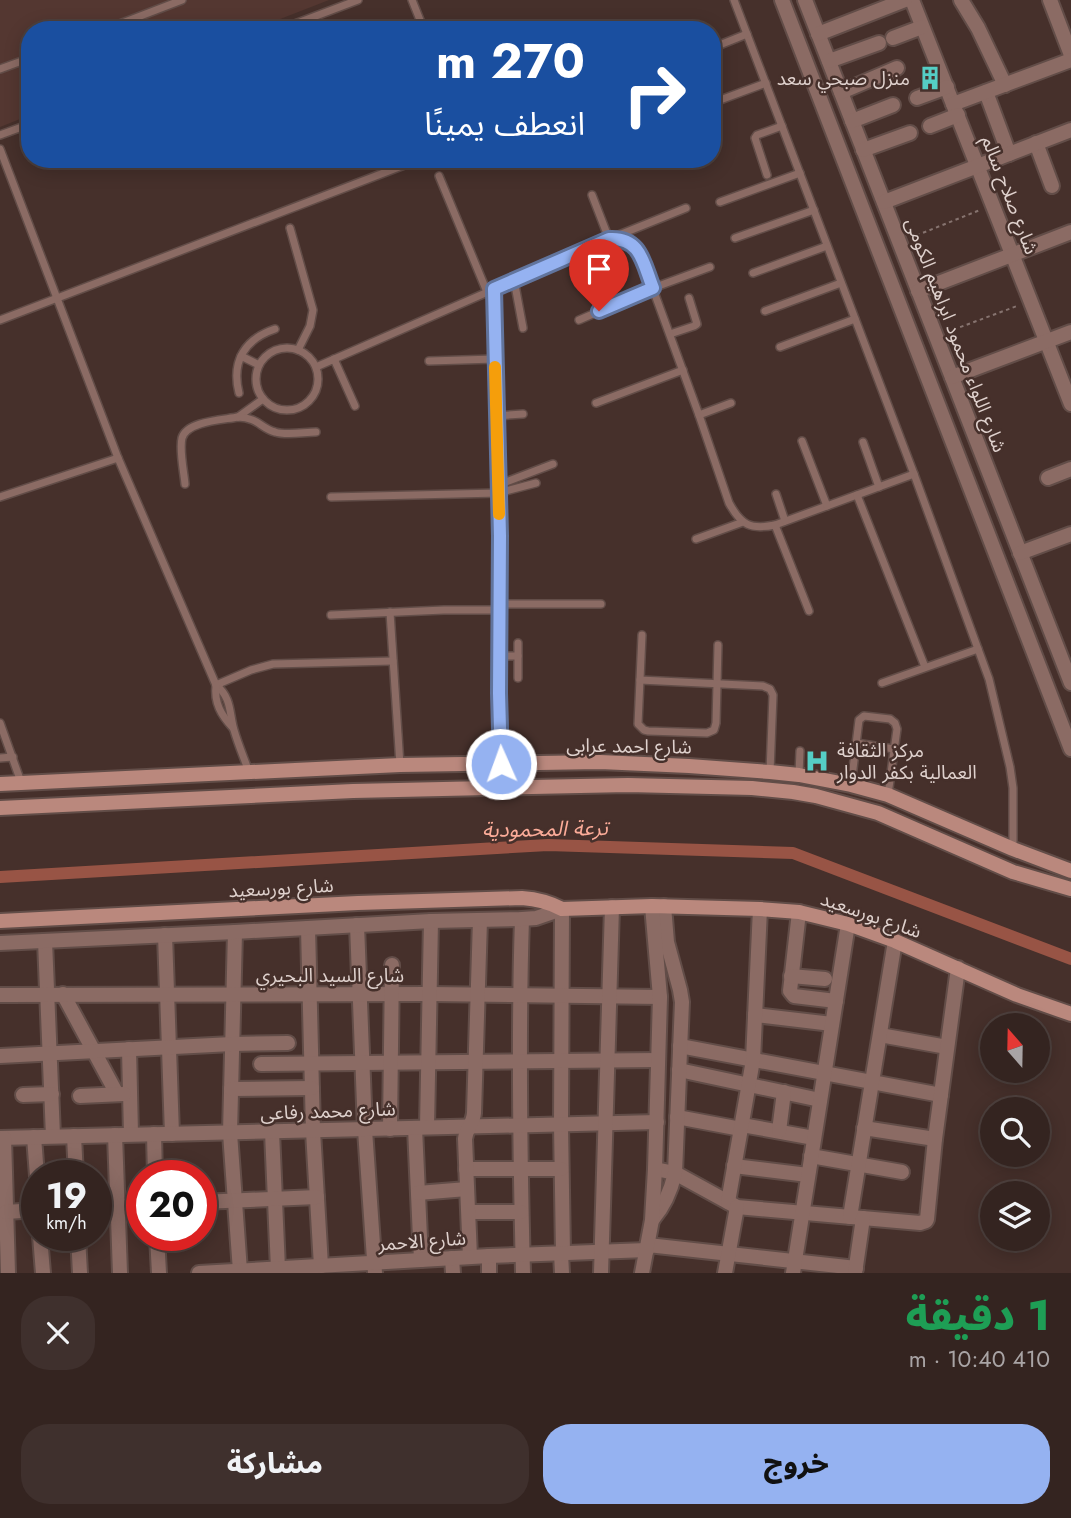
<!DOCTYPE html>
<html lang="ar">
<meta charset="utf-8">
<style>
body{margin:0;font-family:Jost,"Noto Sans Arabic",sans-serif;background:#3f302d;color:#f1f3f6;direction:rtl;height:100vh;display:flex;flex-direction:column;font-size:26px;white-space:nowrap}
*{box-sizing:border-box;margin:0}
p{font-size:23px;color:#a9a4a5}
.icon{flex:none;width:38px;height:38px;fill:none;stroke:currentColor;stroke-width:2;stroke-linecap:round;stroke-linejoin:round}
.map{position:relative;height:1273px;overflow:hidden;direction:ltr}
.sheet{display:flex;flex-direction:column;background:#342420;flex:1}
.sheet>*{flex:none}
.hud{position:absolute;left:21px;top:21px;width:700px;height:147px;border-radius:28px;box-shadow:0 4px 18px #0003,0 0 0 2px #4e413e;direction:rtl;background:#1a4fa0;color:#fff;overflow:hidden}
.needle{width:46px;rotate:340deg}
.buttons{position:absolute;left:980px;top:1013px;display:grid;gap:14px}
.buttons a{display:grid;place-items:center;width:70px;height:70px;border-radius:50%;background:#342420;box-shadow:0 4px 18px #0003,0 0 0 2px #4e413e;font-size:35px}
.speed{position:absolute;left:21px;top:1160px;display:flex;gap:14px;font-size:35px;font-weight:700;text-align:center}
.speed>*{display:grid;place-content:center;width:91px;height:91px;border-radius:50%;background:#342420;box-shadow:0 4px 18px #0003,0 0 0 2px #4e413e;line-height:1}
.speed small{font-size:18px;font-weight:400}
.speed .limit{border:10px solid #d22;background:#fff;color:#111}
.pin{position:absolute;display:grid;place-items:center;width:60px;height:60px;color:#fff;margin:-72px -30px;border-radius:50% 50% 50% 0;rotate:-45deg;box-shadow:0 0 7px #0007}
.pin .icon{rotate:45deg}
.me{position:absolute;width:77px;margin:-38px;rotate:358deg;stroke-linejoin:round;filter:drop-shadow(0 0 5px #0008)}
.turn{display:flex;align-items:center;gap:24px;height:147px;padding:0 21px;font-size:32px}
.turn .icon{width:91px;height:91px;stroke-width:2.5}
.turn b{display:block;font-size:49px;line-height:60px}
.round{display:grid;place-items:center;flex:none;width:74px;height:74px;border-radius:28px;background:#3f302d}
.summary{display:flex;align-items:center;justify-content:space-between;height:119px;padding:0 21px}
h1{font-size:42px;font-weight:800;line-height:52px;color:#1e9e55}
.primary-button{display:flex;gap:14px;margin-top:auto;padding:14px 21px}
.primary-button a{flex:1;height:80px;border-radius:28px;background:#95b2f1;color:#111;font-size:28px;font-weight:800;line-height:80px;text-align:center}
.primary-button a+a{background:#3f302d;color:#f1f3f6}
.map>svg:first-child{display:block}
.built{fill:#543731}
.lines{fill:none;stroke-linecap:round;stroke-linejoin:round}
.canal{stroke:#985445;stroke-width:12}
.service-casing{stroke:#624d48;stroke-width:10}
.minor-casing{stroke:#624d48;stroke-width:18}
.tertiary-casing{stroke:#624d48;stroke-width:18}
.secondary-casing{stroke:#624d48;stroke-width:18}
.path{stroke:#86736f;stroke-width:2;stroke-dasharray:3.5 3.5;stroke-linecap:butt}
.service{stroke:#8b6b64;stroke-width:7}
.minor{stroke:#8b6b64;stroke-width:14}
.tertiary{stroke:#8b6b64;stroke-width:14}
.secondary{stroke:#ba887d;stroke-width:14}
.route-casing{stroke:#61749d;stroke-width:18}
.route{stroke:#95b2f1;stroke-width:12}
.slow{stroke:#f59e0b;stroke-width:12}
.labels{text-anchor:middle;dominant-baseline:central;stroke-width:5;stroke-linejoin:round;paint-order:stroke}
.poi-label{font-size:19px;fill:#dfd1cd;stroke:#46302b;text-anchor:end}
.street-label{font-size:19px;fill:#dfd1cd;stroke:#46302b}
.water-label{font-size:21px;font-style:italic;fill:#fcac99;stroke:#46302b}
</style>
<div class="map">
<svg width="1071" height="1273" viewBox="0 0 1071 1273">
<rect width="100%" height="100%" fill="#46302b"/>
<!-- built -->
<polygon class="built" points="0,0 329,0 252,30 30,30 30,115 0,127"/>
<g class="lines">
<!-- canal -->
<polyline class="canal" points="0,877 548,845 793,853 1071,959"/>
<!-- service casing -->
<g class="service-casing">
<g id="service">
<polyline points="412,0 424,30"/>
<polyline points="734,0 914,474 989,679 1010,767 1013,788 1013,849"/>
<polyline points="104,30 182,0"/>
<polyline points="279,30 358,0"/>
<polyline points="712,48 747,34"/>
<polyline points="0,69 30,58"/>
<polyline points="712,103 766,83"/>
<polyline points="0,135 30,124"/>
<path d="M 0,149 L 118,458 L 216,685 C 232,698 229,713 234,730 C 238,744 244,758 249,772"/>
<polyline points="767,175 755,138 757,135 782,126"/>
<polyline points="439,176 487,292"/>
<polyline points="592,195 609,239 686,208"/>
<polyline points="720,202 800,173"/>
<polyline points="290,228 313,310 310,326 298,350"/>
<polyline points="735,238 814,210"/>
<polyline points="753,273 827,246"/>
<polyline points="514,280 523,328"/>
<polyline points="493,289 500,536 499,693 501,764"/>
<polyline points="765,311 841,283"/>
<polyline points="0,320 420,159"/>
<polyline points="579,320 653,288 710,267"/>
<polyline points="670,334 694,326 697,324 689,298"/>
<polyline points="780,347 855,319"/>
<circle cx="287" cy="379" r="31"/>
<polyline points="241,356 259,365"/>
<polyline points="334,359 355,406"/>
<polyline points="429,361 495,359"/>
<path d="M 316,367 L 609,239 C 626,238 635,244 642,259 L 699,415 L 729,503 C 741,525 750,530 775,525 L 914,474"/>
<path d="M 239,393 C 231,361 245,339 275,329"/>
<polyline points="596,403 683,370"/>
<polyline points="699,415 731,403"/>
<polyline points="496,416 523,414"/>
<polyline points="238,417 263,399"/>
<polyline points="802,441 827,506"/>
<polyline points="863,442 879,487"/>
<path d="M 185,484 C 184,472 179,450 182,438 C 187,421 223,420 238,417 C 259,418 260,428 275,432 C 287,436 304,432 316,432"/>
<polyline points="498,485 553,464"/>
<polyline points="776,494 785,521"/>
<polyline points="857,495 925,667"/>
<polyline points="0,497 118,458"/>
<polyline points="331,497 498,493 536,483"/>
<polyline points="775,525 809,611"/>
<polyline points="696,539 743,522"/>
<polyline points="499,604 601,604"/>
<polyline points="390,612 400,765"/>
<polyline points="331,615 444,610 499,610"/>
<polyline points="642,635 638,724 644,730 648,731 707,733 714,730 716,723 718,645"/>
<polyline points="499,656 518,656"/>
<polyline points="518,678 518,643"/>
<polyline points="640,680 763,686 770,689 773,695 770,772"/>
<polyline points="882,683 978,649"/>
<polyline points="216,685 251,670 273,664 393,661"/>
<path d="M 216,685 C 214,703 221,715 233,728"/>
<polyline points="0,723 21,782"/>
<polyline points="856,743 894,749"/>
<polyline points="0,758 13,757"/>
<polyline points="799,774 800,751"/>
<polyline points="851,785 859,720 864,716 890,719 895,723 897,729 888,795"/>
</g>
</g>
<!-- minor casing -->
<g class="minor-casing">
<g id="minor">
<polyline points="782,0 1071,749"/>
<polyline points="805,0 1071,683"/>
<polyline points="912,0 1071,404"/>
<polyline points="961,0 978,28 1005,85"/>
<polyline points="1050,0 1071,55"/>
<polyline points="818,34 905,0"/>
<polyline points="893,38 922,27"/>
<polyline points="829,61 879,43"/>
<polyline points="841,92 897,68"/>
<polyline points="986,92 1009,154"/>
<polyline points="917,98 947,87"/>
<polyline points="953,104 1071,60"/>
<polyline points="852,121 893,105"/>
<polyline points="930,126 958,115"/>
<polyline points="1036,143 1052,186"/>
<polyline points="863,150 910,133"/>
<polyline points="884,202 1071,130"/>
<polyline points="918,291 1071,232"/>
<polyline points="952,377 1071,332"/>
<polyline points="1048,478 1071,469"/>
<polyline points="1020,553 1071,534"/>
<polyline points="562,909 561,1125 563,1254"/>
<polyline points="799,912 790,991 794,996 836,1001"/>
<path d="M 522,919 C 518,1037 520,1155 523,1273"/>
<polyline points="357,925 365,1130 375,1273"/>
<polyline points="308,928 313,1131 321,1266"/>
<polyline points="235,932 230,1133 240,1271"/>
<polyline points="165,935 172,1134"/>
<polyline points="45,941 53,1136"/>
<polyline points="791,976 825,979"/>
<polyline points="63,994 117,1094"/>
<polyline points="0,995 430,994 660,997"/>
<polyline points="755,1015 832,1024"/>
<polyline points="880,1035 947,1047"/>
<polyline points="680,1046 941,1095"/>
<polyline points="129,1049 131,1134"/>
<polyline points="0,1056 232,1044 288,1043"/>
<polyline points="261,1064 658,1060"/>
<polyline points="679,1070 820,1100"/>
<polyline points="231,1089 312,1088"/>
<polyline points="23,1095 52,1094"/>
<polyline points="80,1096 124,1094"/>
<polyline points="677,1117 741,1129"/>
<polyline points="742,1125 814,1138"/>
<polyline points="427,1127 431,921"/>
<polyline points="415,1128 421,1260"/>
<polyline points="864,1128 935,1139"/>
<polyline points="390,1129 392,965"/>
<polyline points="779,1131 784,1092"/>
<polyline points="272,1132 278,1269"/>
<polyline points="154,1134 155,1176"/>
<polyline points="115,1135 120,1273"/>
<polyline points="74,1136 76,1176"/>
<polyline points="34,1137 37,1176"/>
<polyline points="0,1138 657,1122"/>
<polyline points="4,1138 8,1273"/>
<polyline points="811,1156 902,1172"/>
<polyline points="734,1166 808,1175"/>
<polyline points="466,1169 561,1169"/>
<polyline points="655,1169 675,1173 737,1207 920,1223 926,1221 927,1219 935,1139 958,968"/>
<polyline points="418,1193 467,1189"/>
<polyline points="201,1202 317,1197"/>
<polyline points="728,1202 753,1060 760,909"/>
<polyline points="96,1207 142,1205"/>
<polyline points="6,1212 37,1210"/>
<polyline points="469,1212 521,1212"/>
<polyline points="850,1217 895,941"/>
<path d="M 653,1219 C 665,1205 671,1190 675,1173 L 682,1002 L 680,990 L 667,942 L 664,906"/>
<polyline points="40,1236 43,1273"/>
<polyline points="78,1236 80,1273"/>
<polyline points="157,1236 159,1273"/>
<polyline points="648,1245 856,1268"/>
<polyline points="561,1253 562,1273"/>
<polyline points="489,1256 489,1273"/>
<path d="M 470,1257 L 465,1139 C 466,1128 473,1125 474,1113 L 480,920"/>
<polyline points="452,1258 453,1273"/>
<polyline points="199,1273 489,1256 647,1250"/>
<polyline points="601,1273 612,907"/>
<polyline points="642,1273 652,1220 655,1169 660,997 652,906"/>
<polyline points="725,1273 737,1207"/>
<polyline points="793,1273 848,924"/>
<polyline points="855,1273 863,1218"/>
</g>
</g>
<!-- tertiary casing -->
<g class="tertiary-casing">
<polyline id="tertiary" points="0,943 235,932 431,921 522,919 536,918 562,909"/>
</g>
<!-- secondary casing -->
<g class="secondary-casing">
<g id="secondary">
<polyline points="0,784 400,765 600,762 689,766 770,772 799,775 851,785 888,795 1013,849 1071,871"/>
<polyline points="0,808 353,791 628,785 752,788 793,792 816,796 878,813 1013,872 1071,889"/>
<path d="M 0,921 L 358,903 L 522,898 C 537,899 549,902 562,909 L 652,906 L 760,909 L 799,912 L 848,924 L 895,941 L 1017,995 L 1071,1014"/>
</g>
</g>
<!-- path -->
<g class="path">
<polyline points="910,238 980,210"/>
<polyline points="947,332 1017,306"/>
</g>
<!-- service -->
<use href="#service" class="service"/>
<!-- minor -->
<use href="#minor" class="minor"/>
<!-- tertiary -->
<use href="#tertiary" class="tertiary"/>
<!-- secondary -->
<use href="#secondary" class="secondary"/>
</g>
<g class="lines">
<!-- route casing -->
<g class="route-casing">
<path id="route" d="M 501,764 L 499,693 L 500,536 L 494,289 L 609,239 C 641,237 643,263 653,288 L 599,311"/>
</g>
<!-- route -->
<use href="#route" class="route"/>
<!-- slow -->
<polyline class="slow" points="495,367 499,514"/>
</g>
<!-- icons -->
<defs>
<g id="building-bare" transform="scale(1.89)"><path d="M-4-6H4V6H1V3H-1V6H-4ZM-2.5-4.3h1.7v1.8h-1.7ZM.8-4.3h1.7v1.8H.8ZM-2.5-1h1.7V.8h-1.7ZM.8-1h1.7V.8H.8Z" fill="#55cec5" stroke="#46302b" stroke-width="2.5" paint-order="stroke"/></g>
<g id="hospital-bare" transform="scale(1.89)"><path d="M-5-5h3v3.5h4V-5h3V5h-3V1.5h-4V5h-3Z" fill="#55cec5" stroke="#46302b" stroke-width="2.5" paint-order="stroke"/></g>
</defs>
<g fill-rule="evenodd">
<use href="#building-bare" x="930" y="78"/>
<use href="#hospital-bare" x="817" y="761"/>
</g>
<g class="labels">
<!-- poi labels -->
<g class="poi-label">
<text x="910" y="78">منزل صبحي سعد</text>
<text x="837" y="750" text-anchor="start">مركز الثقافة<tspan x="837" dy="22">العمالية بكفر الدوار</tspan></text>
</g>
<!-- street labels -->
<g class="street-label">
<text transform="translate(1010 195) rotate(69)">شارع صلاح سالم</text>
<text transform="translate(956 335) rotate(69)">شارع اللواء محمود ابراهيم الكومى</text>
<text transform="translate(629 746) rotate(1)">شارع احمد عرابى</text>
<text transform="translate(281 888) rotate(-3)">شارع بورسعيد</text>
<text transform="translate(871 915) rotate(19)">شارع بورسعيد</text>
<text x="330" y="975">شارع السيد البحيري</text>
<text transform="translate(328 1111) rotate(-2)">شارع محمد رفاعى</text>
<text transform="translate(422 1241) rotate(-4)">شارع الاحمر</text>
</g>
<!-- water labels -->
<g class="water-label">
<text transform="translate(545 829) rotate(-1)">ترعة المحمودية</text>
</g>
</g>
</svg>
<div class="buttons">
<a><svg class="needle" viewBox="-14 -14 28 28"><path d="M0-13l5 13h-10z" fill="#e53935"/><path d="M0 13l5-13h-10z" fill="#a9a4a5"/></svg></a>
<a><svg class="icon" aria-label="search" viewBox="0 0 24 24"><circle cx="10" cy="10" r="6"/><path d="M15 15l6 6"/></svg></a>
<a><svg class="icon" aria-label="layers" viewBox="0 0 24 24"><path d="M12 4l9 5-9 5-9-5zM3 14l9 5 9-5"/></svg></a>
</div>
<div class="speed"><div>19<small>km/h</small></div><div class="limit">20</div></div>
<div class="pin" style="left:599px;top:311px;background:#d93025"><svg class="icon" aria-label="arrive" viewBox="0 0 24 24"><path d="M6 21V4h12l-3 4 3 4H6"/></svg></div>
<svg class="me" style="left:501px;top:764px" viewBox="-20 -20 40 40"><circle r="17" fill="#95b2f1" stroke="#fff" stroke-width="3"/><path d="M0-11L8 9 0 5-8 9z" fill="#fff"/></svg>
<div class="hud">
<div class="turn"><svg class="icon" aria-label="right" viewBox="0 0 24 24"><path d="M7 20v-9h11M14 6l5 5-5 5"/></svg><div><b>270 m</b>انعطف يمينًا</div></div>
</div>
</div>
<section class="sheet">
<div class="summary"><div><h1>1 دقيقة</h1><p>410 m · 10:40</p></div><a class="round"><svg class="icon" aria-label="close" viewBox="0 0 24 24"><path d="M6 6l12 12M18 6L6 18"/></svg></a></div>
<div class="primary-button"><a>خروج</a><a>مشاركة</a></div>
</section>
